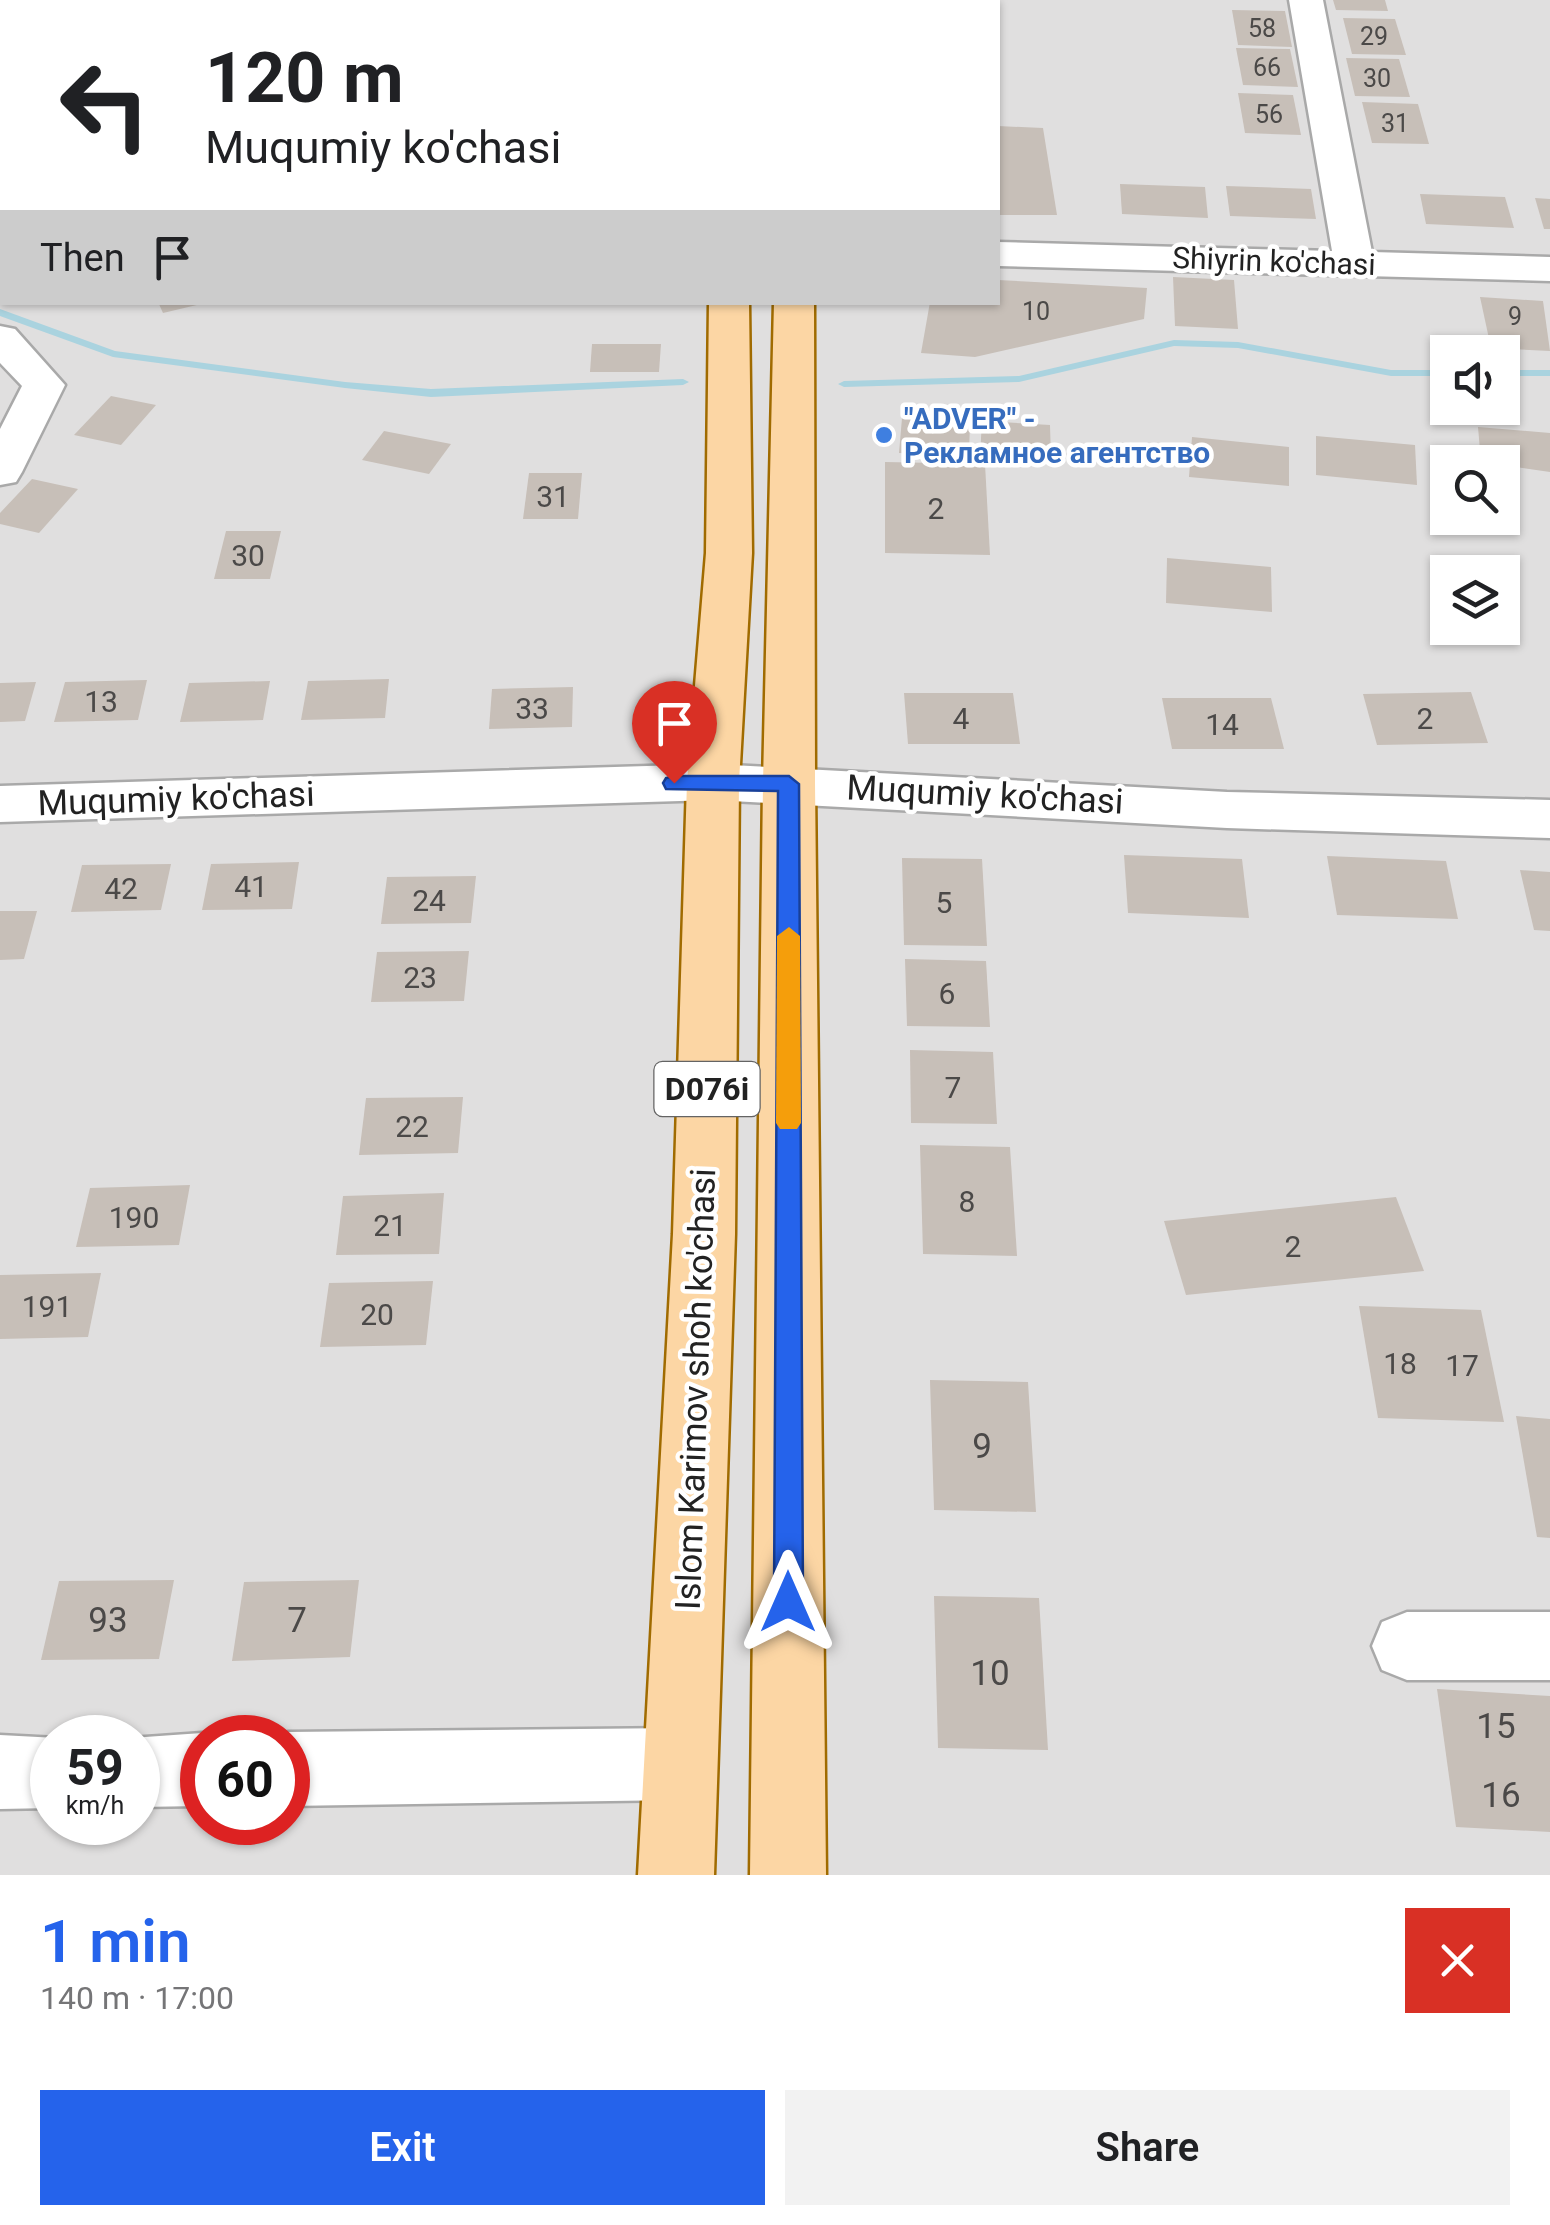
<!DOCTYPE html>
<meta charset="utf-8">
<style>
body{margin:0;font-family:Roboto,sans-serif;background:#f2f2f2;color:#202124;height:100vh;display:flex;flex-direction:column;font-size:38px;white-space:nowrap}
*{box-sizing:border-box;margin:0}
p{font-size:32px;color:#757577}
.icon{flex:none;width:55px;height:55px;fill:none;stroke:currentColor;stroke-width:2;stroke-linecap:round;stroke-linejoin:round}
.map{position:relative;height:1875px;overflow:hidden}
.side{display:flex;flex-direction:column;background:#fff;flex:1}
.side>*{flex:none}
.banner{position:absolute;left:0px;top:0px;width:1000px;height:305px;box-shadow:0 2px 8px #0004;background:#fff;color:#202124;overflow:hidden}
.buttons{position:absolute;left:1430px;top:335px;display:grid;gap:20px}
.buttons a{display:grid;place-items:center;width:90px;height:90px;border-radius:0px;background:#fff;box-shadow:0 2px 8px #0004;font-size:50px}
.speed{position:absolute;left:30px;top:1715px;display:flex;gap:20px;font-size:50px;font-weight:700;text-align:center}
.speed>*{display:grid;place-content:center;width:130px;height:130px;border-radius:50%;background:#fff;box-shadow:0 2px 8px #0004;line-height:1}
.speed small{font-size:25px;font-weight:400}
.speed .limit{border:15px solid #d22;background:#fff;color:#111}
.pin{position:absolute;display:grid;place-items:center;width:85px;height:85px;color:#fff;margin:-102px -42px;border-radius:50% 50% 50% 0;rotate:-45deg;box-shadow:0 0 10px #0007}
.pin .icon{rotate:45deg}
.me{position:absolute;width:110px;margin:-55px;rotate:0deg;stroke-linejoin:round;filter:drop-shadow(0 0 8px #0008)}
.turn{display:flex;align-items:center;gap:35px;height:210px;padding:0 40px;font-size:45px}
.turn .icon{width:130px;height:130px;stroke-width:2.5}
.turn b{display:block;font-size:70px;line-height:85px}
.then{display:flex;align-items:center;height:95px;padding:0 40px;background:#0003;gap:20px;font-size:38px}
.round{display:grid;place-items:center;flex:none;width:105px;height:105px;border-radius:0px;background:#f2f2f2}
.head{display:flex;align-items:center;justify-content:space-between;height:170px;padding:0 40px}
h1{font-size:60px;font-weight:600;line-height:75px;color:#2563eb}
.action{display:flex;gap:20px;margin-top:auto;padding:20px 40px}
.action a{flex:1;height:115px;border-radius:0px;background:#2563eb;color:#fff;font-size:40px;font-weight:600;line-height:115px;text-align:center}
.action a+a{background:#f2f2f2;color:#202124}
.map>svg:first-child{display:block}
.residential{fill:#e0dfdf;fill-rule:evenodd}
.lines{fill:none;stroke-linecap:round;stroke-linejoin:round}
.stream{fill:#aad3df;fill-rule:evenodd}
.building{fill:#c7bfb8}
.minor-casing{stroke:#a9a9a9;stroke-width:5}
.secondary-casing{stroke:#707d05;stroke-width:5}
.primary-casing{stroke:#a06b00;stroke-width:5}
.minor{fill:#fff;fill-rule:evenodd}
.secondary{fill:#f7fabf;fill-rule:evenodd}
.primary{fill:#fcd6a4;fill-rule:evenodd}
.route{fill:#2563eb;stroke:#184099;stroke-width:2.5}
.slow{fill:#f59e0b}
.shop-dot{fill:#3f7fe0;stroke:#fff;stroke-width:4}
.labels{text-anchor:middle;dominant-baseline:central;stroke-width:9;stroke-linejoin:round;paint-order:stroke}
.far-number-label{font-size:25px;fill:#4b4948}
.far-street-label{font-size:30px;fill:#222;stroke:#fff}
.far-shop-label{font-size:30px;font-weight:bold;fill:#366cbe;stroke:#fff;text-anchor:start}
.number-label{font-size:30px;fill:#4b4948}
.shield{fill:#fff;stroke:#646464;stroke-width:2.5}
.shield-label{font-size:32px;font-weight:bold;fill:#222}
.street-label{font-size:35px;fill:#222;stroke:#fff}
.near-number-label{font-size:35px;fill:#4b4948}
</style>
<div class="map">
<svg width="1550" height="1875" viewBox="0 0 1550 1875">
<rect width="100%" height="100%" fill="#f2efe9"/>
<!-- residential -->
<path class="residential" d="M 0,0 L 1550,0 L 1550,1875 L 0,1875 ZM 2,2 L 998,2 L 998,302 L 2,302 ZM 1448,352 L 1502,352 L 1502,408 L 1448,408 ZM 1448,462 L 1502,462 L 1502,518 L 1448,518 ZM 1448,572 L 1502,572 L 1502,628 L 1448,628 ZM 52,1738 L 138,1738 L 138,1822 L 52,1822 ZM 202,1738 L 288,1738 L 288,1822 L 202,1822 Z"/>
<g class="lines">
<!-- stream -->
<g class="stream">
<polygon points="0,309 115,351 345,382 431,389 683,379 689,382 683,385 431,397 345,388 113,357 0,316"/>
<polygon points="1174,340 1238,342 1391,370 1448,370 1448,376 1391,376 1238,348 1174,346 1019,382 844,387 838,384 844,381 1019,376"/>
<rect x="1502" y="370" width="48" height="6"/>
</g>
</g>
<!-- building -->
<g class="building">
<polygon points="1333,0 1385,0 1388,11 1336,10"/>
<polygon points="1232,10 1285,11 1292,47 1238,45"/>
<polygon points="1343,18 1395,19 1406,55 1352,54"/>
<polygon points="1236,48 1290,49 1298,87 1243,85"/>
<polygon points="1346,58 1399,59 1410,97 1355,96"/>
<polygon points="1238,93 1293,95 1301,135 1245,133"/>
<polygon points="1362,102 1418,104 1429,144 1372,143"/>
<polygon points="998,126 1043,128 1057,215 998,215"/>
<polygon points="1120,184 1205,187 1208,218 1122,214"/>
<polygon points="1226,186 1311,189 1316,219 1230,216"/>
<polygon points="1420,194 1505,197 1514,228 1426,224"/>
<polygon points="1535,198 1550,199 1550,229 1544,229"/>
<polygon points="1173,277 1234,280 1238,329 1175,326"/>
<polygon points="998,280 1147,288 1144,319 975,357 921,353 930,302 998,302"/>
<polygon points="1480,297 1543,301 1550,351 1491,348"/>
<polygon points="158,302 200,302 201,304 163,313"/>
<polygon points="592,344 661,344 659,372 590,372"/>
<polygon points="111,396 156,405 121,445 74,435"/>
<polygon points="902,418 970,421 969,456 899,453"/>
<polygon points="982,421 1050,425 1051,459 980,456"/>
<polygon points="1478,427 1550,433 1550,472 1481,462"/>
<polygon points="384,431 451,444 429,474 362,460"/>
<polygon points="1316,436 1415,445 1417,485 1316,475"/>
<polygon points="1192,437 1289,447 1289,486 1189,477"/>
<polygon points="885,462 985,464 990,555 885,553"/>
<polygon points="529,473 582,473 578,519 523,519"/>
<polygon points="32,479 78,489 39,533 0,524 0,513"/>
<polygon points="226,531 281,531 270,579 214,579"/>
<polygon points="1167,558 1271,567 1272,612 1166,603"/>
<polygon points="389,679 385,718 301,720 308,681"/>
<polygon points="147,680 138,720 54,722 65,682"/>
<polygon points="270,681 263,720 180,722 189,683"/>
<polygon points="36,682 25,721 0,722 0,683"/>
<polygon points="573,687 572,727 489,729 492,689"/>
<polygon points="1471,692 1488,743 1377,745 1363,694"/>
<polygon points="904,693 1013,693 1020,744 908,744"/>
<polygon points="1162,698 1271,698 1284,749 1172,749"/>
<polygon points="1124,855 1242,859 1249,918 1128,913"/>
<polygon points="1327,856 1446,861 1458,919 1337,915"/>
<polygon points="902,858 982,859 987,946 904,945"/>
<polygon points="299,862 292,909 202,910 211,864"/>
<polygon points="171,864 161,910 71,912 82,865"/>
<polygon points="1520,870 1550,872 1550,931 1534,930"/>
<polygon points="476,876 471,923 381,924 387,877"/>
<polygon points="0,911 37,911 24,959 0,960"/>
<polygon points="469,951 464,1001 371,1002 377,952"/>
<polygon points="905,959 986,961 990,1027 907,1026"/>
<polygon points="910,1050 993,1052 997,1124 911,1123"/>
<polygon points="463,1097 458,1153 359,1155 366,1098"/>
<polygon points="920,1145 1010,1147 1017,1256 923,1254"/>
<polygon points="190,1185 179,1245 76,1247 90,1188"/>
<polygon points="444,1193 439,1254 336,1255 343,1196"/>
<polygon points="1396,1197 1424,1271 1186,1295 1164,1221"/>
<polygon points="101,1273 88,1337 0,1339 0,1275"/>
<polygon points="433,1281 426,1345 320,1347 329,1283"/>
<polygon points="1359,1306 1481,1310 1504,1422 1378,1418"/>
<polygon points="930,1380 1028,1382 1036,1512 934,1510"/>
<polygon points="1516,1416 1550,1419 1550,1538 1537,1537"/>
<polygon points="174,1580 159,1659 41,1660 59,1581"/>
<polygon points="359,1580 350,1657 232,1661 244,1582"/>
<polygon points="934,1596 1039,1598 1048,1750 938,1748"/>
<polygon points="1437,1689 1550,1696 1550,1832 1456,1827"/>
</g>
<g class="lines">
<!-- minor casing -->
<g class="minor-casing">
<g id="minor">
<polygon points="1289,0 1323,0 1372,252 1550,257 1550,281 998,266 998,242 1332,251"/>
<polygon points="2,90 2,112 0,113 0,91"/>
<polygon points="0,326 15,329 65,385 22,472 16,482 0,485 0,429 22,386 0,363"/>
<polygon points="713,764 1227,792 1550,800 1550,838 1227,828 713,800 0,822 0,786"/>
<polygon points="1407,1612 1550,1612 1550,1680 1407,1680 1382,1670 1372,1646 1382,1622"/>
<polygon points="679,1728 705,1738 716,1764 705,1790 679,1800 288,1806 288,1738 276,1738 288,1732"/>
<polygon points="202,1733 212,1738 202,1738 202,1806 138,1807 138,1738 131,1738"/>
<polygon points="0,1735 57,1738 52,1738 52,1808 0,1809"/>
</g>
</g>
<!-- secondary casing -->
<g class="secondary-casing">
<g id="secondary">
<polygon points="624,0 659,0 660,2 626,2"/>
<polygon points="668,0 702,0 703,2 669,2"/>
</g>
</g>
<!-- primary casing -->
<g class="primary-casing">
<g id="primary">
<polygon points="464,0 501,0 502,2 466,2"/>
<polygon points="709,302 749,302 752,553 739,782 735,1234 714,1875 638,1875 673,1234 687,782 706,553"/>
<polygon points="774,302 814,302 815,783 826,1875 750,1875 763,783"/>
</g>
</g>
<!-- minor -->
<use href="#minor" class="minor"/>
<!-- secondary -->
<use href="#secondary" class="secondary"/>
<!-- primary -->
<use href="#primary" class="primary"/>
</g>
<!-- route -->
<polygon class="route" points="674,776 789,776 799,784 803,1602 798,1612 788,1616 778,1612 774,1602 778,791 666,789 663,783 666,778"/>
<!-- slow -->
<polygon class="slow" points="789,927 800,936 801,1123 797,1129 780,1129 776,1123 777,936"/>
<!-- markers -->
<circle class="shop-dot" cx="884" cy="435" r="10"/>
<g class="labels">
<!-- far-number labels -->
<g class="far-number-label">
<text x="1262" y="28">58</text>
<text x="1374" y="36">29</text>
<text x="1267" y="67">66</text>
<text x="1377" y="78">30</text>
<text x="1269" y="114">56</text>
<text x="1395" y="123">31</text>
<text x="1036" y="311">10</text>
<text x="1515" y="316">9</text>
</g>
<!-- far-street labels -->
<g class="far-street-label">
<text transform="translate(1274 261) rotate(2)">Shiyrin ko'chasi</text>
</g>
<!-- far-shop labels -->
<g class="far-shop-label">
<text x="904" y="418">"ADVER" -<tspan x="904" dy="34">Рекламное агентство</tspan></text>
</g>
<!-- number labels -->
<g class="number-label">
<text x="553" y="496">31</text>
<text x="936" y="508">2</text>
<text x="248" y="555">30</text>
<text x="101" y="701">13</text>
<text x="532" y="708">33</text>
<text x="961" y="718">4</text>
<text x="1425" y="718">2</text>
<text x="1222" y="724">14</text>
<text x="251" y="886">41</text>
<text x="121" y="888">42</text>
<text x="429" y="900">24</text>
<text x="944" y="902">5</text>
<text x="420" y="977">23</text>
<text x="947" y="993">6</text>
<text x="953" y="1087">7</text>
<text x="412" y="1126">22</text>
<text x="967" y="1201">8</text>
<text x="134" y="1217">190</text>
<text x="390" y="1225">21</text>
<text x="1293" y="1246">2</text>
<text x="47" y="1306">191</text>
<text x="377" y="1314">20</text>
<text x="1400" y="1363">18</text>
<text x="1462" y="1365">17</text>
</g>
<!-- shield labels -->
<rect class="shield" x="654.5" y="1062" width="105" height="54" rx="8"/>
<g class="shield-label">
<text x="707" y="1089">D076i</text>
</g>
<!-- street labels -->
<g class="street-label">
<text transform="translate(985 795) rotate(3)">Muqumiy ko'chasi</text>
<text transform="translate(176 799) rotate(-2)">Muqumiy ko'chasi</text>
<text transform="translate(696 1389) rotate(-88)">Islom Karimov shoh ko'chasi</text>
</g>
<!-- near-number labels -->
<g class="near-number-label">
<text x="982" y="1446">9</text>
<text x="108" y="1620">93</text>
<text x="297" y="1620">7</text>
<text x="990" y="1673">10</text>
<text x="1496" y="1726">15</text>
<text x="1501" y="1795">16</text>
</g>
</g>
</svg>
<div class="buttons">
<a><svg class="icon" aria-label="sound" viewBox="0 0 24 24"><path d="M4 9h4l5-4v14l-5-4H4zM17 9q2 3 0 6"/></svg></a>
<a><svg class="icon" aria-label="search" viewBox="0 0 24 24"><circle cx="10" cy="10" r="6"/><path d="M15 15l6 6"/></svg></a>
<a><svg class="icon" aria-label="layers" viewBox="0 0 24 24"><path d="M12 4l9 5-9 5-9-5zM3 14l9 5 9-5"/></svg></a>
</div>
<div class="speed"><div>59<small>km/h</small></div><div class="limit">60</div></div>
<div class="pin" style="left:674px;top:783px;background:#d93025"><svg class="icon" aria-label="arrive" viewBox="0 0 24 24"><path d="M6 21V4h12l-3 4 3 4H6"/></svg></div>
<svg class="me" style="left:788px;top:1602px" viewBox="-20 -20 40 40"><path d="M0-17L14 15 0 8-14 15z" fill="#2563eb" stroke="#fff" stroke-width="4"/></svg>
<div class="banner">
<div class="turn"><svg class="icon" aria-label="left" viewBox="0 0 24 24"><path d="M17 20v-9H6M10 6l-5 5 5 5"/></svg><div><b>120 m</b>Muqumiy ko'chasi</div></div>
<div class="then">Then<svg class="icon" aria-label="arrive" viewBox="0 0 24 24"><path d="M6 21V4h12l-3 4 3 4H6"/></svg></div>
</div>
</div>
<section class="side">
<div class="head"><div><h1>1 min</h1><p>140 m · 17:00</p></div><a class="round" style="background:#d93025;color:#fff"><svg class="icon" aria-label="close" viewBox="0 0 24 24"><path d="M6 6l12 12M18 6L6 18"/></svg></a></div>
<div class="action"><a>Exit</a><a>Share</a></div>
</section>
